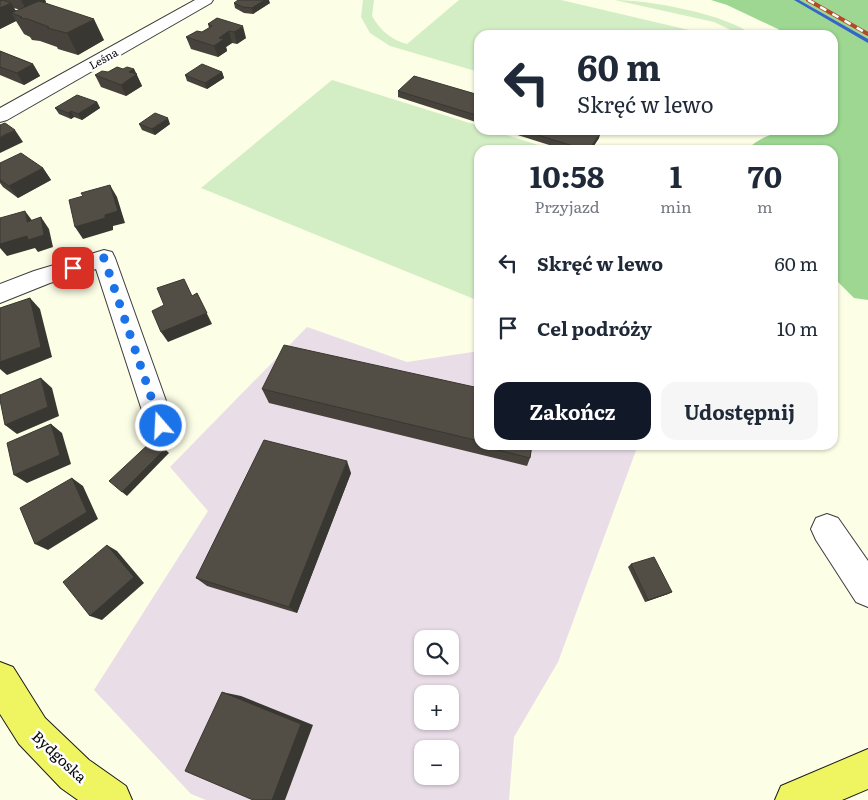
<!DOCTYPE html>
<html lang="pl">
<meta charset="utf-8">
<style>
body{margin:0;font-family:Literata,serif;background:#f6f6f7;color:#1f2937;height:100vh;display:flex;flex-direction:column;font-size:19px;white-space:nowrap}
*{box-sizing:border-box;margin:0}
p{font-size:16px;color:#747a83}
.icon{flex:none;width:28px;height:28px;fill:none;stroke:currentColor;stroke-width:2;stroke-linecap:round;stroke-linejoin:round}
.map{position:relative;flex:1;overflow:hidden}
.panel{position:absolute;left:474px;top:145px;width:364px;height:305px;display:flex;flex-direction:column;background:#fff;border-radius:15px;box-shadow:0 1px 4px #0004}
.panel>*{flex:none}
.hud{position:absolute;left:474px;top:30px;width:364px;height:105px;border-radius:15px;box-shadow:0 1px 4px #0004;background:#fff;color:#1f2937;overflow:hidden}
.fabs{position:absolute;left:414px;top:630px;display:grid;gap:10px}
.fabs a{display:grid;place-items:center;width:45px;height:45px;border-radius:10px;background:#fff;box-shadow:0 1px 4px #0004;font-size:25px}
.pin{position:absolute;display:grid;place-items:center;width:42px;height:42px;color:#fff;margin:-21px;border-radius:10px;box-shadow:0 2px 8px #0006}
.me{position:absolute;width:55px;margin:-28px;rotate:341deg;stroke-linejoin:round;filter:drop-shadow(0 0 4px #0008)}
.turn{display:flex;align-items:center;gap:18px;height:105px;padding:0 20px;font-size:22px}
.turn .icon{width:65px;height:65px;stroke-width:2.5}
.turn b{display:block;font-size:35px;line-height:42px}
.eta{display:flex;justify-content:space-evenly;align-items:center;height:85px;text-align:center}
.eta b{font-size:30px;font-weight:700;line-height:35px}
.cta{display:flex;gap:10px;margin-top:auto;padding:10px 20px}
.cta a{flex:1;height:58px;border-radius:15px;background:#111827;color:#fff;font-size:20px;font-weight:700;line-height:58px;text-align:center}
.cta a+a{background:#f6f6f7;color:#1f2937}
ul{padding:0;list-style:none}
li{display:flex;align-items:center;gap:15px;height:65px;padding:0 20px}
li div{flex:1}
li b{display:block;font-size:19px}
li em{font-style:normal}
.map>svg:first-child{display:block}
.industrial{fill:#e9dde7;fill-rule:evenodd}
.forest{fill:#9dd792}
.pitch{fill:#d3eec4}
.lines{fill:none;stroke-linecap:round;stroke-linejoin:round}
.stream{fill:#3664c9;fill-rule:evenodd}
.minor-casing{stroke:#3c3c3c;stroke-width:2}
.major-casing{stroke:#1a1a1a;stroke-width:2}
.minor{fill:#fff;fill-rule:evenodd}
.major{fill:#eff560;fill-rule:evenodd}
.rail-casing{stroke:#b44827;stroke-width:4}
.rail{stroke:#fff;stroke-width:2.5;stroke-dasharray:7;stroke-linecap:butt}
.wall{fill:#47433c;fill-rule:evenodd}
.shaded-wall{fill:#393731}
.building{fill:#524e46;stroke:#393731}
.route{stroke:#1a73e8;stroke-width:9;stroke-dasharray:0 16.2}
.labels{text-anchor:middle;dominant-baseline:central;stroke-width:5;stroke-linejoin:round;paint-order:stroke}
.far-street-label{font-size:11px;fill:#090909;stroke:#fff}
.near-street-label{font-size:15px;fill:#090909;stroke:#fff}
</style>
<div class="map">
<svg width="868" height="800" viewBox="0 0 868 800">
<rect width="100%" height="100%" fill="#fcfee6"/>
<!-- industrial -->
<path class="industrial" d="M 307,327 L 407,362 L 479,351 L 479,445 L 638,445 L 558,662 L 514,737 L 509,800 L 206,800 L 191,794 L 94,690 L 208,511 L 170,467 ZM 422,639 L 450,639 L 450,666 L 422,666 ZM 422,694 L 450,694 L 450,721 L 422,721 ZM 422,749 L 450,749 L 450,776 L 422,776 Z"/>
<!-- forest -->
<path class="forest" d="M 711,0 L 868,0 L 868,300 L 854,298 L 833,277 L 832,150 L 747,150 C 770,126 802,130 832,130 L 832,35 L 784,35 L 778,29 L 727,5 Z"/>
<!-- pitch -->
<g class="pitch">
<path d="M 363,0 L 374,0 L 372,16 C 380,30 391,40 407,44 L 459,0 L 561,0 L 706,34 L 479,35 L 479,72 L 390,46 L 370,33 L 361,17 Z"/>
<path d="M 615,0 C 649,0 726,14 753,35 L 741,35 L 714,22 Z"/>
<polygon points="332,80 479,126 479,130 491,130 554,150 479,150 479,301 201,188"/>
</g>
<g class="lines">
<!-- stream -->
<polygon class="stream" points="794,0 799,0 868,39 868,43"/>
<!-- minor casing -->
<g class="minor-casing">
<g id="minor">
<polygon points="195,0 213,0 211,3 7,120 0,122 0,108"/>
<polygon points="104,250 112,252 115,258 175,426 171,435 161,438 151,435 147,426 96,269 50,283 0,303 0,284 34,271"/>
<polygon points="827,514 838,518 868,561 868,607 856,602 816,540 811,529 816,518"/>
</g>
</g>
<!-- major casing -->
<g class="major-casing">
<g id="major">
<polygon points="0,662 13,667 45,718 89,760 126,786 132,800 78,800 61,788 19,744 0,714"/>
<polygon points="868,749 868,789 842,800 775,800 781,786"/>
</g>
</g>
<!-- minor -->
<use href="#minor" class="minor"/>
<!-- major -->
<use href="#major" class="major"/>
<!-- rail casing -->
<g class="rail-casing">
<polyline id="rail" points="808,0 868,34"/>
</g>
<!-- rail -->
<use href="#rail" class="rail"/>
</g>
<!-- wall -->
<g class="wall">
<path d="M 0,0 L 45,0 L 46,2 L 45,2 L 104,40 L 78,55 L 58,49 L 57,47 L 40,41 L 32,40 L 30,37 L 24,34 L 16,21 L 0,29 ZM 14,8 L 20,10 L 16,11 Z"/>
<polygon points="234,3 270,3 253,14 244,13 235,8"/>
<polygon points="217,18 246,38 237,44 232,43 226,47 227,51 218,57 191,49 186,37 202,32 209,28 208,24"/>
<polygon points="0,51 33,64 40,76 24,85 0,75"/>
<polygon points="123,69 134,69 142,86 126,96 101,87 95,75"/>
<polygon points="222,72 224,78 207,89 187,81 185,75"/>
<polygon points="398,91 479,95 479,123 398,97"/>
<polygon points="97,102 100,108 82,120 74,117 71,119 59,114 55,108"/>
<polygon points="139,124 170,124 155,135 142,130"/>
<polygon points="502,130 594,130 599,138 591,150 565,150"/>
<polygon points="0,163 43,168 51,180 18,198 3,187 0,183"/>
<polygon points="479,388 479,445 532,445 530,458 527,466 269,403 262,389"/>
<polygon points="351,473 297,613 207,586 196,578"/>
<polygon points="631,564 672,592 668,594 645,602 628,567"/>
</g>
<!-- shaded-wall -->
<g class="shaded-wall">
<polygon points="21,0 45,0 46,2 28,13"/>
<polygon points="264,0 269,0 270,3 253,14 252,8"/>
<polygon points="11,3 19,16 11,13 16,21 0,29 0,8"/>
<polygon points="94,19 104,40 78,55 67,33"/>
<polygon points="243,26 246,38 237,44 234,32"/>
<polygon points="229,31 232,43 226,47 227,51 218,57 214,46 219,38"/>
<polygon points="33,64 40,76 24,85 17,73"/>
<polygon points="134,69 142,86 126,96 121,85 129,72"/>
<polygon points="222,72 224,78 207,89 205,83"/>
<polygon points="97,102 100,108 82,120 78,114"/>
<polygon points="71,111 74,117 71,119 68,113"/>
<polygon points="168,118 170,124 155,135 152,129"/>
<polygon points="15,130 23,142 0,153 0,137"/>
<polygon points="601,132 599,138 591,150 589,150"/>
<polygon points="43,168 51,180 18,198 9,186"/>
<polygon points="110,185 117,197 125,223 113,226 113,230 83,239 75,227 105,215"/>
<polygon points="25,211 34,223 27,222"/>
<polygon points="41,217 49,229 53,247 38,252 35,248 7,256 0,248 0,244"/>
<polygon points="197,293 212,324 168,342 161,332"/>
<polygon points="30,298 40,309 52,357 7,375 0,369 0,362"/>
<polygon points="41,378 52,388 59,416 17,434 5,425"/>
<polygon points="51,424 62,433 71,464 27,483 14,475"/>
<polygon points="165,449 169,453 127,496 122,492"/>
<polygon points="347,461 351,473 297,613 289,607"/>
<polygon points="72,478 83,486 98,519 48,550 35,544"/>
<polygon points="107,545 117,551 144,583 102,620 90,616"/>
<polygon points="672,592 668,594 645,602 648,600"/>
<polygon points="222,692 241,696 313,725 285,800 272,800"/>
</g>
<!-- building -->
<g class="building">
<polygon points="3,0 11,3 0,8 0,1"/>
<polygon points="238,0 264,0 252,8 243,7 234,3"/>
<polygon points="39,1 94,19 67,33 47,28 49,27 28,19 20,18 22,17 11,13"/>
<polygon points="217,18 243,26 234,32 229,31 219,38 224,39 214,46 186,37 197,31 202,32 212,26 208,24"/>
<polygon points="0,51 33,64 17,73 0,67"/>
<polygon points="202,64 222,72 205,83 185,75"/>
<polygon points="117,67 123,69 127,67 134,69 129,72 137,74 121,85 95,75 102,71 108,72"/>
<polygon points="414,76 479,95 479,116 398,91"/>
<polygon points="77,95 97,102 78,114 71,111 68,113 55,108"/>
<polygon points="155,113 168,118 152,129 139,124"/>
<polygon points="5,123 15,130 0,137 0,125"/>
<polygon points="522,130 594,130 601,132 589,150 586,150"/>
<polygon points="21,153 43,168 9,186 0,180 0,163"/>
<polygon points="110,185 118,211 105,215 105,218 75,227 69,200 83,196 81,193"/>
<polygon points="25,211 27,222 41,217 44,235 28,240 27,236 0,244 0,218"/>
<polygon points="184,279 192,296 197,293 207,313 161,332 152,311 164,305 157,288"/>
<polygon points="30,298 41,347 0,362 0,308"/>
<polygon points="284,345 479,388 479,441 262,389"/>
<polygon points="41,378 48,407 5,425 0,400 0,395"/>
<polygon points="51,424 60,455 14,475 7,443"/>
<polygon points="153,440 165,449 122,492 109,481"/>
<polygon points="264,440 347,461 289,607 196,578"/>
<polygon points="483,445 532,445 530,458 482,446"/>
<polygon points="72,478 87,512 35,544 20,508"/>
<polygon points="107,545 134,577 90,616 63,582"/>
<polygon points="654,557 672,592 648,600 631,564"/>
<polygon points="222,692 301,724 272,800 253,800 185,771"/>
</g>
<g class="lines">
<!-- route -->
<polyline class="route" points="73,268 104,258 161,426"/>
</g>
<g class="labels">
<!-- far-street labels -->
<g class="far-street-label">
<text transform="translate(103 58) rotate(-29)">Leśna</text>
</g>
<!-- near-street labels -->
<g class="near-street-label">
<text transform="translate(60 756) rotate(43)">Bydgoska</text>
</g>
</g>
</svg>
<div class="fabs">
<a><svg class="icon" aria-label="search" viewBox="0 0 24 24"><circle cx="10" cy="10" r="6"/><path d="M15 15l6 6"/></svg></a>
<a>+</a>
<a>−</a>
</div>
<div class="pin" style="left:73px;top:268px;background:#d93025"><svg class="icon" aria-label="arrive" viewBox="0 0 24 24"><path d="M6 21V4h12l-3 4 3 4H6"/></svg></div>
<svg class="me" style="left:161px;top:426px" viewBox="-20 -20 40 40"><circle r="17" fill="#1a73e8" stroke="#fff" stroke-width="3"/><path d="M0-11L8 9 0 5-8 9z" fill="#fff"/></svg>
<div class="hud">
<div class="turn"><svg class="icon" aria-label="left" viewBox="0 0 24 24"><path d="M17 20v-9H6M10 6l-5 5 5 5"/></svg><div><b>60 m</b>Skręć w lewo</div></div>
</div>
<section class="panel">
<div class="eta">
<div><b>10:58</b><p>Przyjazd</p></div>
<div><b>1</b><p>min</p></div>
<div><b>70</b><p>m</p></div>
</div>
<ul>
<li><svg class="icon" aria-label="left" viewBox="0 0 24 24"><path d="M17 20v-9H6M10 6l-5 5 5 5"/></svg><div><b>Skręć w lewo</b></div><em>60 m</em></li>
<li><svg class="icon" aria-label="arrive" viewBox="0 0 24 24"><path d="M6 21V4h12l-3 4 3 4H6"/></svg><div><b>Cel podróży</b></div><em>10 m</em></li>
</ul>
<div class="cta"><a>Zakończ</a><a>Udostępnij</a></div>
</section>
</div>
